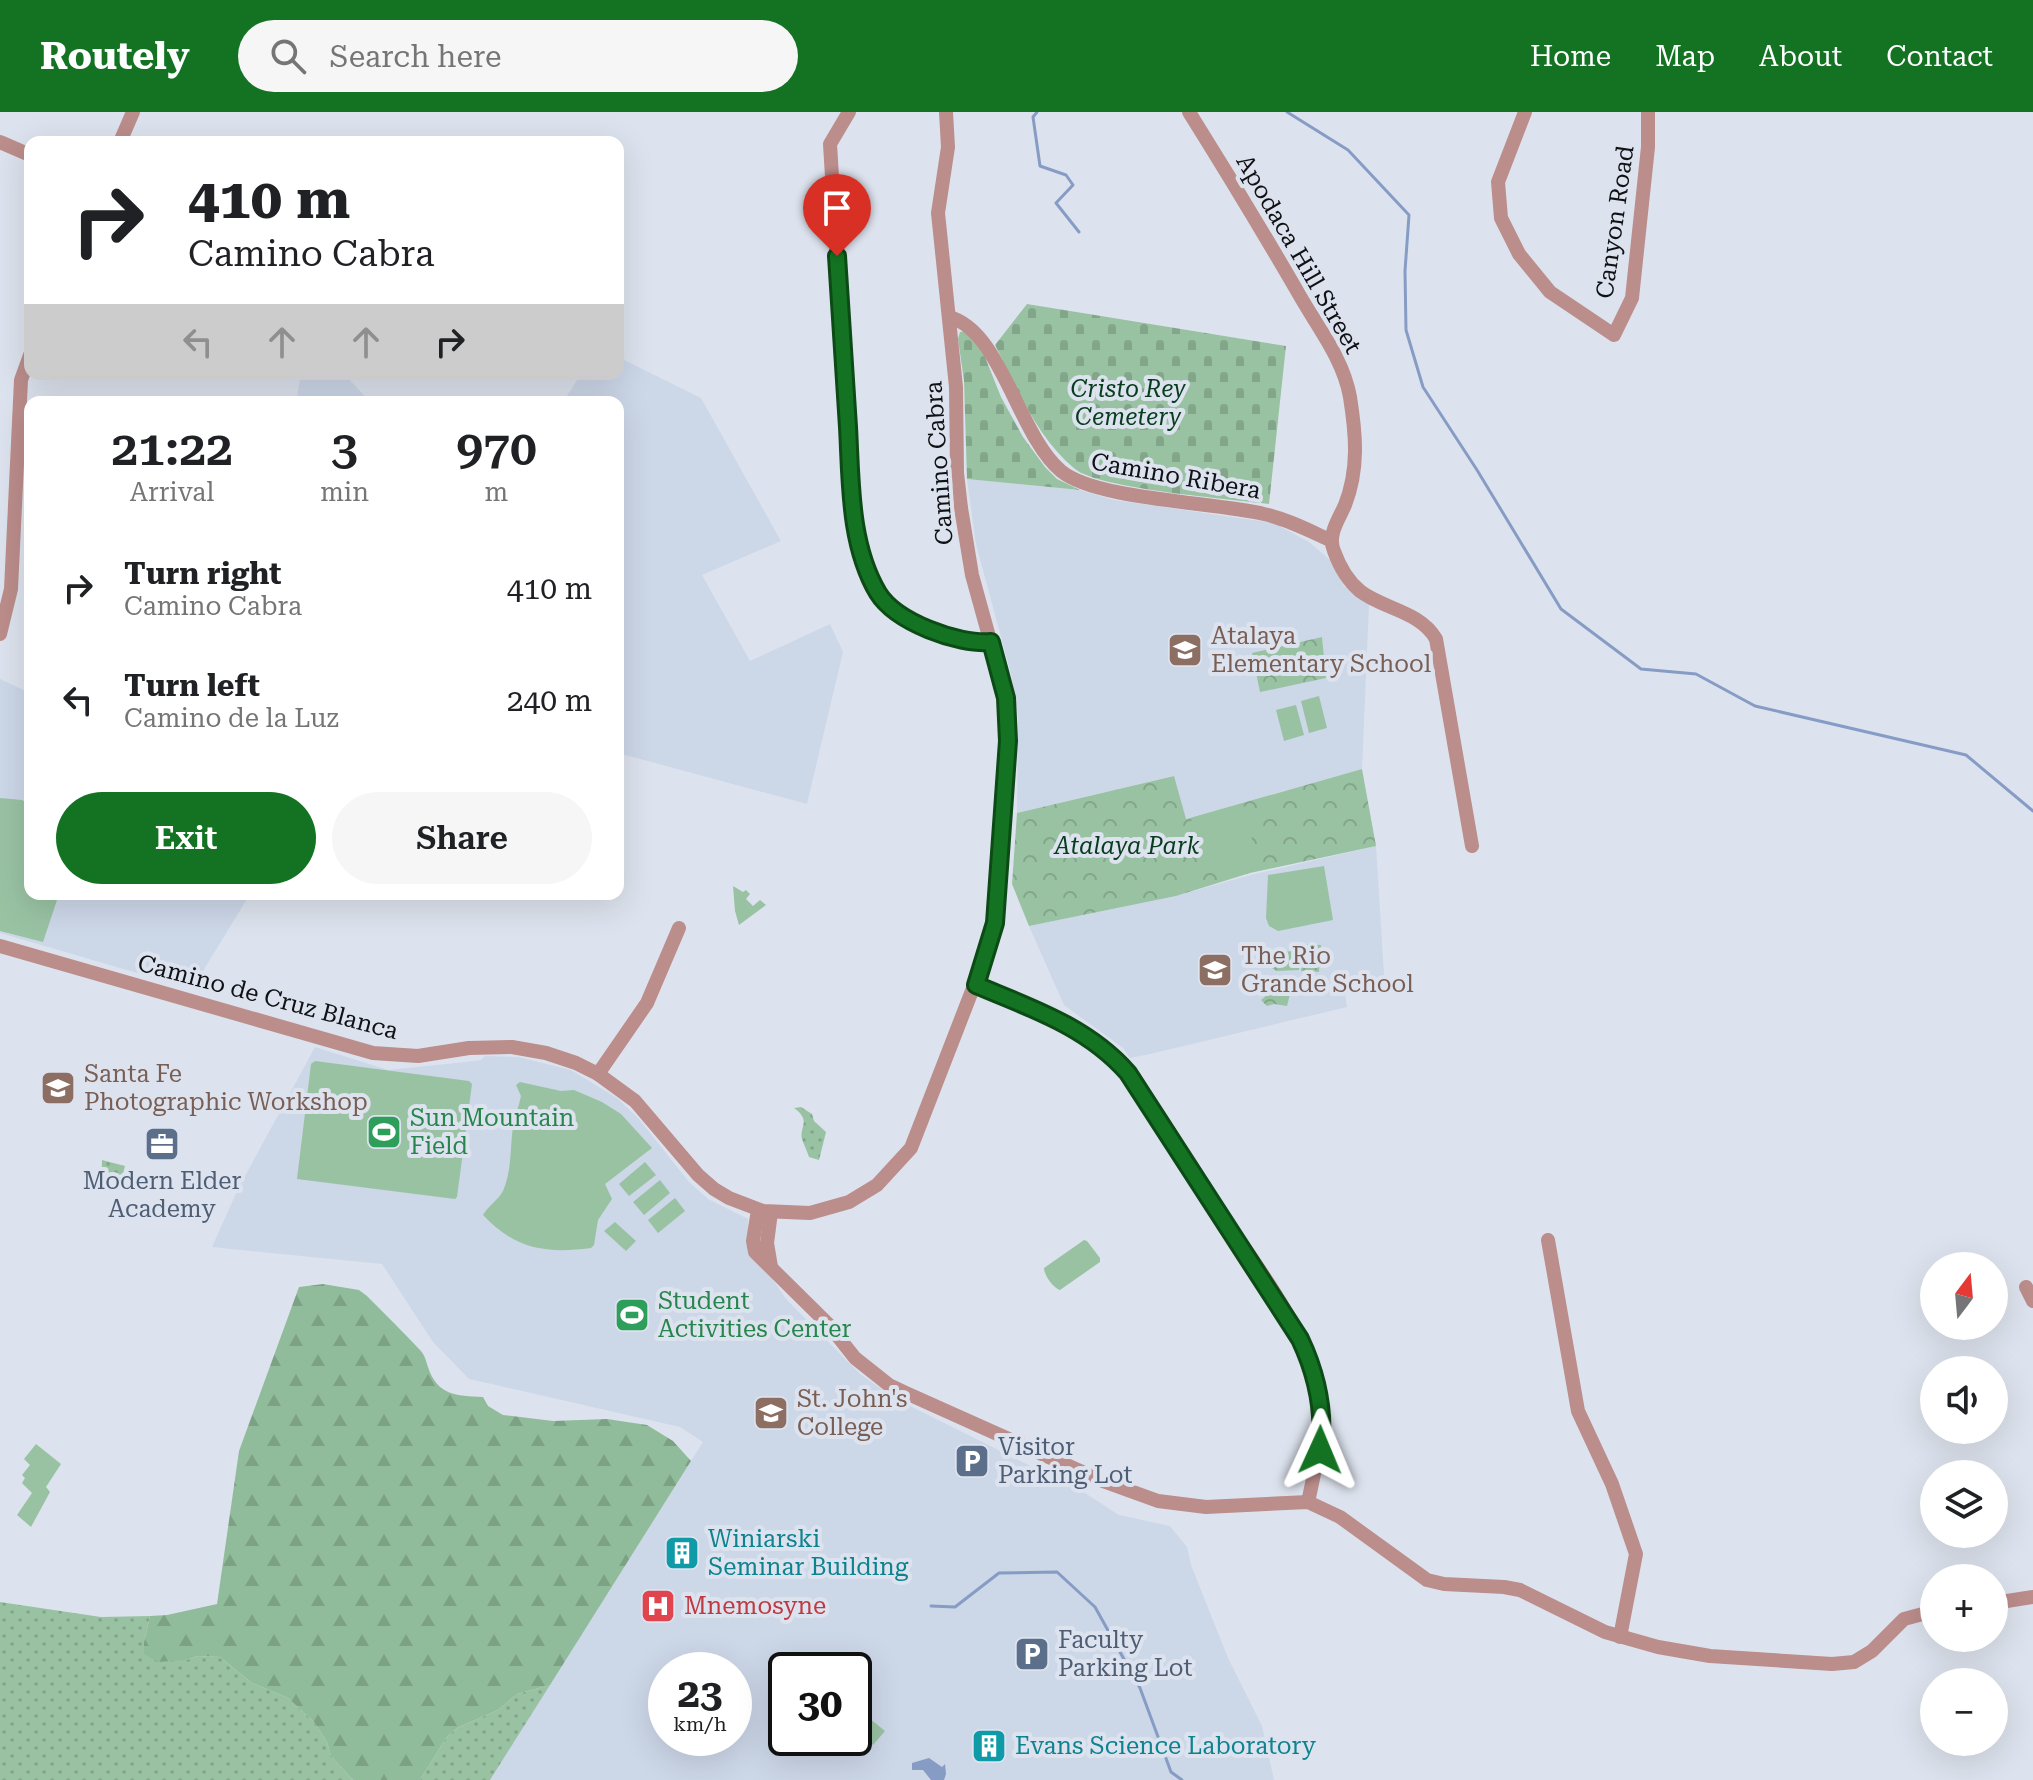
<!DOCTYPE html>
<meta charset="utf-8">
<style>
body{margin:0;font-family:"Roboto Serif",serif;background:#f6f6f6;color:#202124;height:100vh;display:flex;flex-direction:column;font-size:30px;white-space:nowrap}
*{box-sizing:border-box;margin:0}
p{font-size:26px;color:#757577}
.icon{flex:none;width:44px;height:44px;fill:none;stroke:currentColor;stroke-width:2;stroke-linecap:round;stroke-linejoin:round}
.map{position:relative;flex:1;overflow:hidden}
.sheet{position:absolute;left:24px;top:284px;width:600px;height:504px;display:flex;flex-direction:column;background:#fff;border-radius:16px;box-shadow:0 8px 32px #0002}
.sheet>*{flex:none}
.guide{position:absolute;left:24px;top:24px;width:600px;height:244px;border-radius:16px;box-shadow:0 8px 32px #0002;background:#fff;color:#202124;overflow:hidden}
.needle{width:52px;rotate:16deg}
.tools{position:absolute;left:1920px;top:1140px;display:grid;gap:16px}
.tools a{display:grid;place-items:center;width:88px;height:88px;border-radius:50%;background:#fff;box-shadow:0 8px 32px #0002;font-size:40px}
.speed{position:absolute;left:648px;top:1540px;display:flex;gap:16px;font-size:40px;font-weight:700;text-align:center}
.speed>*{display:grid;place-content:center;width:104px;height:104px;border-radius:50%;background:#fff;box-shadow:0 8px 32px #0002;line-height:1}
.speed small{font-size:20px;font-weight:400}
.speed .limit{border:4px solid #111;border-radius:12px;background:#fff;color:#111}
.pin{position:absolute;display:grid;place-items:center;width:68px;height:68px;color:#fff;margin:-82px -34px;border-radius:50% 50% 50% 0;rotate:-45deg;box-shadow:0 0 8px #0007}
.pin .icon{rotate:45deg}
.me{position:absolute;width:88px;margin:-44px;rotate:1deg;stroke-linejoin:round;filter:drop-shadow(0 0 6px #0008)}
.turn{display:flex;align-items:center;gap:28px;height:168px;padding:0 32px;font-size:36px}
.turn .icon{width:104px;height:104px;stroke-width:2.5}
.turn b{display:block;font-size:56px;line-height:68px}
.lanes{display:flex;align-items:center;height:76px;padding:0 32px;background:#0003;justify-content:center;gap:40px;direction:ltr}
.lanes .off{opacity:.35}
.eta{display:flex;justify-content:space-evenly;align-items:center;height:136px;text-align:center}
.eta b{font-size:48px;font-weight:600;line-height:56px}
.cta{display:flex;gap:16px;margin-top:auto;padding:16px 32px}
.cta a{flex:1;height:92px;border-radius:48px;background:#137322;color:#fff;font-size:32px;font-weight:600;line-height:92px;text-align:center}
.cta a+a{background:#f6f6f6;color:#202124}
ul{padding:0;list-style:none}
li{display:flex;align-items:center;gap:24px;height:112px;padding:0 32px}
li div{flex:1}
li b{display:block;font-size:30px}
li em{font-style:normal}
header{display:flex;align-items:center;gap:48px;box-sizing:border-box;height:112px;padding:0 40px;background:#137322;color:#fff}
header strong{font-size:38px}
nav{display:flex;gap:44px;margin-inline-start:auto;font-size:28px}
.search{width:560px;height:72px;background:#f6f6f6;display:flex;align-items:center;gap:20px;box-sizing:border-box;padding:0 28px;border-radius:44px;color:#757577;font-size:30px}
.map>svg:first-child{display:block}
.built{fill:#ccd7e8;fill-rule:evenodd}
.grass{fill:url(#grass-dots)}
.forest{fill:url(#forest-firs)}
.cemetery{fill:url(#cemetery-stones)}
.park{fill:url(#park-crowns)}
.garden{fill:#99c2a3}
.water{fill:#879cc5}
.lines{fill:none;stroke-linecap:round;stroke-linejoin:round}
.stream{stroke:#879cc5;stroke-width:3}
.minor{stroke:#bb8d8b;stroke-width:14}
.route-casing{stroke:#0c4b16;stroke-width:20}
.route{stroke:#137322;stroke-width:14}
.labels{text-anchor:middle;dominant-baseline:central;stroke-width:8;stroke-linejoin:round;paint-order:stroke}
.street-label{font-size:24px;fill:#0f1114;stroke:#dde3ee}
.park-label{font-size:24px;font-style:italic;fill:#073c1d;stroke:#dde3ee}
.education-label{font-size:24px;fill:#785e54;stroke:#dde3ee;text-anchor:start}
.leisure-label{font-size:24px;fill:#27864d;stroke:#dde3ee;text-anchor:start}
.service-label{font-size:24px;fill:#4e5e75;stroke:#dde3ee;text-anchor:start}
.culture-label{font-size:24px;fill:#0d838f;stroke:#dde3ee;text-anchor:start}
.health-label{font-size:24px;fill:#be3a42;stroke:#dde3ee;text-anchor:start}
</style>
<header>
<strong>Routely</strong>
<div class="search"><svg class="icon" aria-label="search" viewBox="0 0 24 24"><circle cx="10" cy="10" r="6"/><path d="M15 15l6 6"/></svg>Search here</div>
<nav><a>Home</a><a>Map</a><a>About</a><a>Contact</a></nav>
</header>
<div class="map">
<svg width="2033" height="1668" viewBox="0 0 2033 1668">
<defs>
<pattern id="grass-dots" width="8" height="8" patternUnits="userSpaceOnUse" patternTransform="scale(2)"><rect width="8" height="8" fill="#99c2a3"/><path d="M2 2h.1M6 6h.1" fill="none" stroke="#83a68b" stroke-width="1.8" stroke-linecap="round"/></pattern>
<pattern id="forest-firs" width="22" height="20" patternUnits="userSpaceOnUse" patternTransform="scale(2)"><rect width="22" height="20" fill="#91bc9b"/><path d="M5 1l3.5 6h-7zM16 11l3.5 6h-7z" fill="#7ca185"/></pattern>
<pattern id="cemetery-stones" width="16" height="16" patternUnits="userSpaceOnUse" patternTransform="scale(2)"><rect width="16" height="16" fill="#99c2a3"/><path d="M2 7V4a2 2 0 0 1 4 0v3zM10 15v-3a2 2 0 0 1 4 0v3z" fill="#83a68b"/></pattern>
<pattern id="park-crowns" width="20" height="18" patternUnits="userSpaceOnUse" patternTransform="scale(2)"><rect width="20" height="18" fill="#99c2a3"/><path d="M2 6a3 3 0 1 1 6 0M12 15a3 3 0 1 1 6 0" fill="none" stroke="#83a68b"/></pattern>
</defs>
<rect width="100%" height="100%" fill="#dde3ee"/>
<!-- built -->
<g class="built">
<polygon points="618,245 701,286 781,429 702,463 750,549 830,512 843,540 807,692 618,641 618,290 563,290 581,262 618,262"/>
<polygon points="301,262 344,262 370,290 296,290"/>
<polygon points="967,367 1080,378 1114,388 1274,411 1309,430 1330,448 1344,474 1369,492 1362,657 1185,707 1173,664 1017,701 1018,604 1012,566 976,432"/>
<polygon points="0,567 30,581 30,782 250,782 192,877 0,821"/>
<polygon points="1376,734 1385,879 1345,881 1347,895 1150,942 1130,946 1123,936 1064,893 1029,814 1176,784 1250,763"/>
<path d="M 315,935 L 388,958 L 466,950 L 481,948 L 485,944 L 518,945 L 571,958 L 617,986 L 638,1006 L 689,1070 L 708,1087 L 748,1107 L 748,1131 L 786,1187 L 860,1262 L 896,1287 L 1085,1381 L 1119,1403 L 1170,1414 L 1187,1435 L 1191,1453 L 1228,1546 L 1262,1614 L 1274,1668 L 490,1668 L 703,1330 L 680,1315 L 469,1267 L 433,1230 L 382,1152 L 212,1135 L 238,1077 ZM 666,1558 L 734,1558 L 734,1626 L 666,1626 ZM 786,1558 L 854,1558 L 854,1626 L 786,1626 Z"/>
</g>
<!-- grass -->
<g class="grass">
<path d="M 801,995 L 812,1002 L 814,1009 L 826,1020 L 819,1048 L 809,1045 C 807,1039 804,1033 802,1027 C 799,1015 812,1009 794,996 Z"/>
<polygon points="102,1048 125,1054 119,1077 101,1075"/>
<polygon points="0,1490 101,1505 150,1504 144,1530 186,1548 198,1544 220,1545 252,1571 288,1586 314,1610 327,1630 331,1644 353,1668 0,1668"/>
<polygon points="550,1573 490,1668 420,1668 446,1626 457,1616 498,1598 517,1582"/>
</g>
<!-- forest -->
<path class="forest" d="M 323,1172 L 359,1178 L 367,1184 C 385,1202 403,1220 420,1238 C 425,1243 426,1249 428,1255 C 437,1283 456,1284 483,1285 L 488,1294 L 503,1303 L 553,1309 L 607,1307 L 647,1313 L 673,1329 L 691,1349 L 550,1573 L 517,1582 L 498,1598 L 457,1616 L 446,1626 L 420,1668 L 353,1668 L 331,1644 L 327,1630 L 314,1610 L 288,1586 L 252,1571 L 220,1545 L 198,1544 L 186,1548 L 158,1550 L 144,1542 L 144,1530 L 150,1504 L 167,1503 L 217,1492 L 239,1339 L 299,1175 Z"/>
<!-- cemetery -->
<g class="cemetery">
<path d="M 1027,192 L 1286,234 L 1269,392 C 1231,387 1099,377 1075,357 C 1037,326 1017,276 995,233 Z"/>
<polygon points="966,219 983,240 1001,285 1023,325 1045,355 1057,367 1080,378 967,367 964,269 958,227 960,220"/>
</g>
<!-- park -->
<g class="park">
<polygon points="1322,525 1326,566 1260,580 1252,541"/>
<polygon points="1362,657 1376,734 1250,761 1176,784 1029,814 1012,772 1017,701 1174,664 1186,707"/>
<polygon points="1304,832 1321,833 1319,860 1301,859"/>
<polygon points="1301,839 1299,858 1276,859 1272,856 1271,840"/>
<polygon points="1272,868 1279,868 1290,882 1287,894 1274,892 1267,894 1261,888 1268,882 1266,878"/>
</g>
<!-- garden -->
<g class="garden">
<polygon points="1319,584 1327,616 1309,621 1301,589"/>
<polygon points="1296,593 1304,623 1284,629 1276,598"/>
<polygon points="0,686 22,688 30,693 30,782 59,782 43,830 0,819"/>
<polygon points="1245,694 1256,746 1203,757 1191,706"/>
<polygon points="1324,754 1333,808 1278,819 1269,814 1266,806 1268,763"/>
<polygon points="733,774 743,780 746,778 750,782 746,787 753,794 760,788 766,793 739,813 735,799"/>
<polygon points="315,949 469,969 472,972 457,1085 455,1087 297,1067 311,952"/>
<path d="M 520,970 L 561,979 L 574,978 L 602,990 L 621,1002 L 652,1036 L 605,1072 L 612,1087 L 598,1108 L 594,1133 L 591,1136 C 545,1142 515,1137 483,1103 C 489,1093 498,1088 503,1079 C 512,1059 510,1035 513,1015 C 515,1004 519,994 521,984 L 516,973 Z"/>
<polygon points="645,1050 656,1063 629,1084 619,1072"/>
<polygon points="660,1068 670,1081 644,1103 633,1090"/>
<polygon points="675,1086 685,1099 658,1121 648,1108"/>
<polygon points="615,1110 636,1129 626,1139 604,1119"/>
<path d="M 1084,1128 L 1087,1129 L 1100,1146 L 1100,1150 L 1060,1178 C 1053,1176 1044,1163 1044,1156 Z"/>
<polygon points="36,1332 61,1352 46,1375 50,1380 31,1415 17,1403 32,1381 22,1371 25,1366 22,1363 30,1353 24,1347"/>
<polygon points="864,1602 885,1619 873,1633 855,1617"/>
</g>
<!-- water -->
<polygon class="water" points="929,1646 942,1655 945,1652 946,1662 944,1668 931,1668 923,1658 912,1658 912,1651"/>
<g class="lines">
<!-- stream -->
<g class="stream">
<polyline points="1037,0 1033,5 1040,54 1066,63 1073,73 1056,91 1079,120"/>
<polyline points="1287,0 1348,38 1409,103 1405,159 1406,218 1423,275 1477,358 1561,497 1641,557 1696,562 1755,594 1966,643 2033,699"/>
<polyline points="931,1494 955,1495 999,1461 1057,1460 1095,1495 1140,1576 1171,1660 1182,1668"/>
</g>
<!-- minor -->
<g class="minor">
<path d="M 849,0 L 830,32 C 835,114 840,195 845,276 C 849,342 844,421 878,480 C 895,510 958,533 991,530"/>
<path d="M 1189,0 C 1226,59 1261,117 1296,177 C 1315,212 1343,245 1350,285 C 1356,323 1359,357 1345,393 C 1339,407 1327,423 1334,439 C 1339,453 1348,469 1360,479 C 1383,497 1420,499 1436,527 L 1472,734"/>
<polyline points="1525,0 1498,70 1501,106 1519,142 1550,180 1614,223 1632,186 1648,35 1648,0"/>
<polyline points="0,30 30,43"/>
<polyline points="120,30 133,0"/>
<path d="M 949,205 C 1001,218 1018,323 1061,359 C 1096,388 1215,390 1264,402 C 1287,407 1310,419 1332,429"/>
<polyline points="0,522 11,477 21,268 30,243"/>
<polyline points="0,834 373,941 418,944 469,936 512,935 546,941 576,951 598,962 635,989 698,1063 714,1077 729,1086 763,1099 810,1101 849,1090 877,1073 911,1036 989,835 995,811 1002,744 1008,605 1006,586 972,463 961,396 957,361 956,275 938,101 948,35 946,0"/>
<path d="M 976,873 C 1017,890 1066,905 1101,934 C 1144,970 1180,1039 1211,1087 C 1247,1142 1300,1206 1316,1271 C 1326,1313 1317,1349 1308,1390"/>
<polyline points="598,962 647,891 679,816"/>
<polyline points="758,1098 753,1129 755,1140 828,1212 855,1246 889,1273 906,1281 1100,1368 1158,1389 1206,1395 1308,1390 1340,1405 1427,1468 1444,1472 1504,1475 1520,1478 1605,1520 1658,1535 1710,1544 1832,1552 1854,1550 1872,1539 1904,1507 1934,1499"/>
<polyline points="771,1100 767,1131 771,1155"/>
<polyline points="1548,1128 1578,1299 1612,1372 1636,1442 1620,1525"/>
<polyline points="2026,1175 2033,1189"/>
<polyline points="1994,1491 2033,1485"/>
</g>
</g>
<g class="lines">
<!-- route casing -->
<g class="route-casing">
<path id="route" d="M 837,144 C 841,201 844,258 848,315 C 851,369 849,432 878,481 C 896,510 958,533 991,530 L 1006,586 L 1008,629 L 995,811 L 976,873 C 1031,896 1088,915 1128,961 L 1300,1227 C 1317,1263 1325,1299 1320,1338"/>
</g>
<!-- route -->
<use href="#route" class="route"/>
</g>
<!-- icons -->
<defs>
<g id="school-square" transform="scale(1.8)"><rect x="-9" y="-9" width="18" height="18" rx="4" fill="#8d6e63" stroke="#dde3ee"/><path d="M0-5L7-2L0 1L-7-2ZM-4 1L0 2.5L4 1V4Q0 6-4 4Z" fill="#fff"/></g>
<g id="stadium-square" transform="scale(1.8)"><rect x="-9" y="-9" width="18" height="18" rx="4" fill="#2e9e5b" stroke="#dde3ee"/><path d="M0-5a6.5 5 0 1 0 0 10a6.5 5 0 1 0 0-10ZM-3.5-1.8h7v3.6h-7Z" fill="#fff"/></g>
<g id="office-square" transform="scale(1.8)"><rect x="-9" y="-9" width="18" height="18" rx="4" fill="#5c6f8a" stroke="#dde3ee"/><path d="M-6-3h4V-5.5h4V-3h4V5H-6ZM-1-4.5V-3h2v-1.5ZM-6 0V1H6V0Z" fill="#fff"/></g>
<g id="university-square" transform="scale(1.8)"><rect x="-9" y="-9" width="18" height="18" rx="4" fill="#8d6e63" stroke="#dde3ee"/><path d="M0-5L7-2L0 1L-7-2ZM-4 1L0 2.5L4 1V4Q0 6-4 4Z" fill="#fff"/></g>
<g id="parking-square" transform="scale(1.8)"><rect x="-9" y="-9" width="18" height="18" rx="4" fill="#5c6f8a" stroke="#dde3ee"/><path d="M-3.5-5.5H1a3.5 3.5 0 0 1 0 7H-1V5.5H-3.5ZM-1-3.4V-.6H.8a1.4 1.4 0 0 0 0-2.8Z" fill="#fff"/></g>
<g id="building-square" transform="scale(1.8)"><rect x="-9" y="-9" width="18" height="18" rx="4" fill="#0f9aa8" stroke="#dde3ee"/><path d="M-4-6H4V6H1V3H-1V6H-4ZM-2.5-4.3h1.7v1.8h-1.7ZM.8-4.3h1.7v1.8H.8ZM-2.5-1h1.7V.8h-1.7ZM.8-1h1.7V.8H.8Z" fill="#fff"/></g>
<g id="hospital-square" transform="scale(1.8)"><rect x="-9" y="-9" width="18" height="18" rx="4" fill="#e0444e" stroke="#dde3ee"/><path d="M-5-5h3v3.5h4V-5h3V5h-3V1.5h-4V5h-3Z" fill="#fff"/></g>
</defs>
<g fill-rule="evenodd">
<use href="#school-square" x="1185" y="538"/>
<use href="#school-square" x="1215" y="858"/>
<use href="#school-square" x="58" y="976"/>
<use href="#stadium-square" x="384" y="1020"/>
<use href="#office-square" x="162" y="1032"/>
<use href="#stadium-square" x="632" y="1203"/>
<use href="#university-square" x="771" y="1301"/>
<use href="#parking-square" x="972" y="1349"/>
<use href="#building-square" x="682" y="1441"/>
<use href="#hospital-square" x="658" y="1494"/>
<use href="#parking-square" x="1032" y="1542"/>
<use href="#building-square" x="989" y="1634"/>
</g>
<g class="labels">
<!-- street labels -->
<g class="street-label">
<text transform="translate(1615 110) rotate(-82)">Canyon Road</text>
<text transform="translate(1299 142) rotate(60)">Apodaca Hill Street</text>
<text transform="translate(939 351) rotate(-94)">Camino Cabra</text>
<text transform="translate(1176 364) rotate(10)">Camino Ribera</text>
<text transform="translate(268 885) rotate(15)">Camino de Cruz Blanca</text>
</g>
<!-- park labels -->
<g class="park-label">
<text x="1128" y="277">Cristo Rey<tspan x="1128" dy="28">Cemetery</tspan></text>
<text x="1127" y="734">Atalaya Park</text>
</g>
<!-- education labels -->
<g class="education-label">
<text x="1211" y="524">Atalaya<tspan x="1211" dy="28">Elementary School</tspan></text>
<text x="1241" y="844">The Rio<tspan x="1241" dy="28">Grande School</tspan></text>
<text x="84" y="962">Santa Fe<tspan x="84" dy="28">Photographic Workshop</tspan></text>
<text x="797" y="1287">St. John's<tspan x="797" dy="28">College</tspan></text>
</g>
<!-- leisure labels -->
<g class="leisure-label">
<text x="410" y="1006">Sun Mountain<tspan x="410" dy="28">Field</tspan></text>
<text x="658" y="1189">Student<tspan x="658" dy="28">Activities Center</tspan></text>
</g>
<!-- service labels -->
<g class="service-label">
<text x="162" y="1069" text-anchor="middle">Modern Elder<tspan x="162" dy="28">Academy</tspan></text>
<text x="998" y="1335">Visitor<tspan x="998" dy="28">Parking Lot</tspan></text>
<text x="1058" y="1528">Faculty<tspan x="1058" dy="28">Parking Lot</tspan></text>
</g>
<!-- culture labels -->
<g class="culture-label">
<text x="708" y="1427">Winiarski<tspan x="708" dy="28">Seminar Building</tspan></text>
<text x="1015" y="1634">Evans Science Laboratory</text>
</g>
<!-- health labels -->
<g class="health-label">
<text x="684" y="1494">Mnemosyne</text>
</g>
</g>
</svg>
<div class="tools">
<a><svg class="needle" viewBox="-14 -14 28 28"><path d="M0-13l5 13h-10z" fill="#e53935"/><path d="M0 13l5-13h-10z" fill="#757577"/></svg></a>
<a><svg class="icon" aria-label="sound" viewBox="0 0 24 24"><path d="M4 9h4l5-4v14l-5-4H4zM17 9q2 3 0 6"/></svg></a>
<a><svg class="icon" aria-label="layers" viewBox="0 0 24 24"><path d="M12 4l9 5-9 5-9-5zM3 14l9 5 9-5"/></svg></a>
<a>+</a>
<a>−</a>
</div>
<div class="speed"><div>23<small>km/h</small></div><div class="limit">30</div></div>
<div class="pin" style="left:837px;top:144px;background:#d93025"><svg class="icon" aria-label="arrive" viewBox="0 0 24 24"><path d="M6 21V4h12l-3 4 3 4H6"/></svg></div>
<svg class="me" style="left:1320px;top:1338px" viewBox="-20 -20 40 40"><path d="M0-17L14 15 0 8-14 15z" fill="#137322" stroke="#fff" stroke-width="4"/></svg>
<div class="guide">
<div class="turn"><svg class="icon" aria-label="right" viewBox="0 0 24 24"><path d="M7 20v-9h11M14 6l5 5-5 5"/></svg><div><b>410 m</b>Camino Cabra</div></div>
<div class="lanes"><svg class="icon off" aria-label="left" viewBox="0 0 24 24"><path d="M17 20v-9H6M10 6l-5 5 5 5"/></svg><svg class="icon off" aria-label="ahead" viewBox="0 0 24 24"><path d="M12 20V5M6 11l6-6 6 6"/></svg><svg class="icon off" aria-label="ahead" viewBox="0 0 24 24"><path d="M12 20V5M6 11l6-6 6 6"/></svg><svg class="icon" aria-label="right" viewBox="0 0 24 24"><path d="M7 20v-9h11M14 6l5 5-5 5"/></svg></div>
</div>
<section class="sheet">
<div class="eta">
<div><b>21:22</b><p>Arrival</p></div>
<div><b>3</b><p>min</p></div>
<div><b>970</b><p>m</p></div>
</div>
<ul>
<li><svg class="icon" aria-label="right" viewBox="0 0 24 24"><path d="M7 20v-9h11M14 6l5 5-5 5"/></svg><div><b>Turn right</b><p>Camino Cabra</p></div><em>410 m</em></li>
<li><svg class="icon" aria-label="left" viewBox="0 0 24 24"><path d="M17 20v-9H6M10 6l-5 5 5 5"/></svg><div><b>Turn left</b><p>Camino de la Luz</p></div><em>240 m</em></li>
</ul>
<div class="cta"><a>Exit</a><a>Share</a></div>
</section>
</div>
